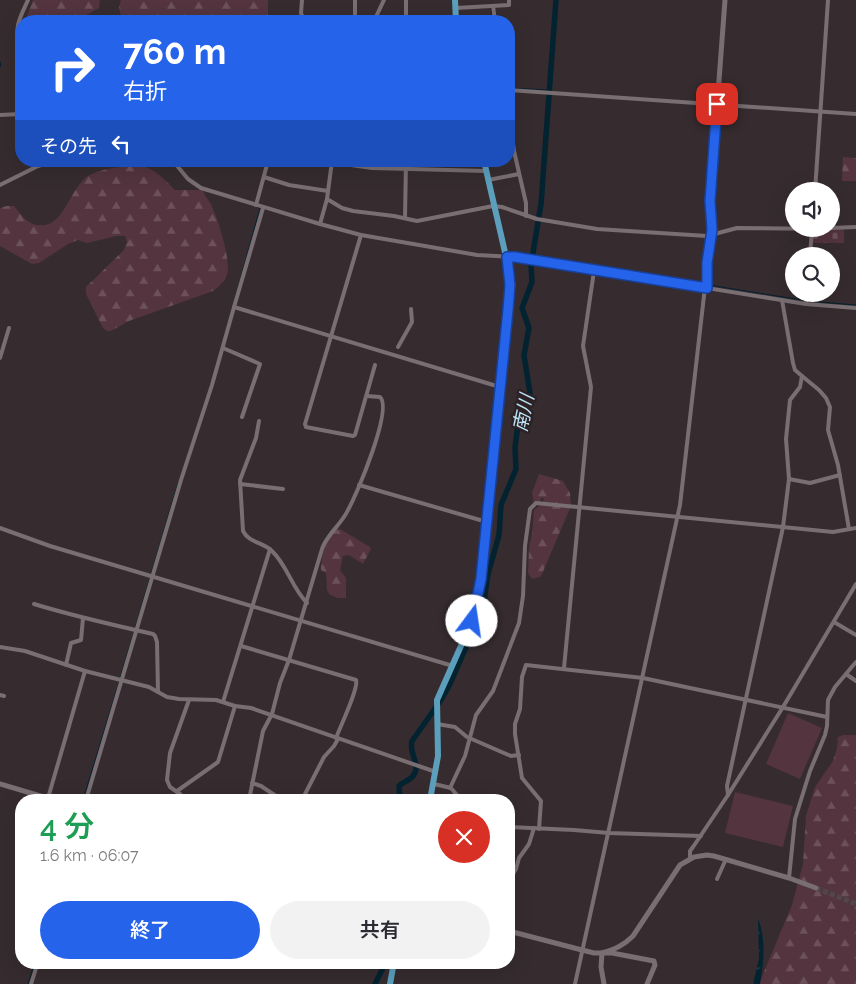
<!DOCTYPE html>
<html lang="ja">
<meta charset="utf-8">
<style>
body{margin:0;font-family:Raleway,"Noto Sans JP",sans-serif;background:#f2f2f3;color:#2b2b33;height:100vh;display:flex;flex-direction:column;font-size:19px;white-space:nowrap}
*{box-sizing:border-box;margin:0}
p{font-size:16px;color:#7c7c81}
.icon{flex:none;width:28px;height:28px;fill:none;stroke:currentColor;stroke-width:2;stroke-linecap:round;stroke-linejoin:round}
.map{position:relative;flex:1;overflow:hidden}
.sheet{position:absolute;left:15px;top:794px;width:500px;height:175px;display:flex;flex-direction:column;background:#fff;border-radius:20px;box-shadow:0 5px 20px #0002}
.sheet>*{flex:none}
.banner{position:absolute;left:15px;top:15px;width:500px;height:152px;border-radius:20px;box-shadow:0 5px 20px #0002;background:#2563eb;color:#fff;overflow:hidden}
.fabs{position:absolute;left:785px;top:182px;display:grid;gap:10px}
.fabs a{display:grid;place-items:center;width:55px;height:55px;border-radius:50%;background:#fff;box-shadow:0 5px 20px #0002;font-size:25px}
.pin{position:absolute;display:grid;place-items:center;width:42px;height:42px;color:#fff;margin:-21px;border-radius:10px;box-shadow:0 2px 8px #0006}
.me{position:absolute;width:55px;margin:-28px;rotate:14deg;stroke-linejoin:round;filter:drop-shadow(0 0 4px #0008)}
.turn{display:flex;align-items:center;gap:18px;height:105px;padding:0 25px;font-size:22px}
.turn .icon{width:65px;height:65px;stroke-width:2.5}
.turn b{display:block;font-size:35px;line-height:42px}
.then{display:flex;align-items:center;height:48px;padding:0 25px;background:#0003;gap:10px;font-size:19px}
.round{display:grid;place-items:center;flex:none;width:52px;height:52px;border-radius:26px;background:#f2f2f3}
.head{display:flex;align-items:center;justify-content:space-between;height:85px;padding:0 25px}
h1{font-size:30px;font-weight:600;line-height:38px;color:#1e9e55}
.button{display:flex;gap:10px;margin-top:auto;padding:10px 25px}
.button a{flex:1;height:58px;border-radius:30px;background:#2563eb;color:#fff;font-size:20px;font-weight:600;line-height:58px;text-align:center}
.button a+a{background:#f2f2f3;color:#2b2b33}
.map>svg:first-child{display:block}
.green{fill:#53343f}
.forest{fill:url(#forest-firs)}
.cemetery{fill:url(#cemetery-stones)}
.water{fill:url(#water-ripples)}
.lines{fill:none;stroke-linecap:round;stroke-linejoin:round}
.stream{stroke:#032330;stroke-width:1}
.river{stroke:#032330;stroke-width:5.5}
.tertiary-tunnel{stroke:#51474a;stroke-width:5;stroke-dasharray:5 2.5;stroke-linecap:butt}
.minor{stroke:#796e71;stroke-width:4}
.tertiary{stroke:#796e71;stroke-width:5}
.primary{stroke:#5c9fbd;stroke-width:6}
.route-casing{stroke:#184099;stroke-width:12}
.route{stroke:#2563eb;stroke-width:9}
.labels{text-anchor:middle;dominant-baseline:central;stroke-width:5;stroke-linejoin:round;paint-order:stroke}
.water-label{font-size:19px;font-style:italic;fill:#bde6fa;stroke:#2c2225}
</style>
<div class="map">
<svg width="856" height="984" viewBox="0 0 856 984">
<defs>
<pattern id="forest-firs" width="22" height="20" patternUnits="userSpaceOnUse" patternTransform="scale(1.25)"><rect width="22" height="20" fill="#53343f"/><path d="M5 1l3.5 6h-7zM16 11l3.5 6h-7z" fill="#6c515b"/></pattern>
<pattern id="cemetery-stones" width="16" height="16" patternUnits="userSpaceOnUse" patternTransform="scale(1.25)"><rect width="16" height="16" fill="#53343f"/><path d="M2 7V4a2 2 0 0 1 4 0v3zM10 15v-3a2 2 0 0 1 4 0v3z" fill="#6c515b"/></pattern>
<pattern id="water-ripples" width="26" height="14" patternUnits="userSpaceOnUse" patternTransform="scale(1.25)"><rect width="26" height="14" fill="#032330"/><path d="M2 4q2-2 4 0t4 0M15 11q2-2 4 0t4 0" fill="none" stroke="#28434e"/></pattern>
</defs>
<rect width="100%" height="100%" fill="#362c2f"/>
<!-- green -->
<g class="green">
<polygon points="788,713 822,728 800,779 766,764"/>
<polygon points="735,792 793,806 783,847 725,833"/>
</g>
<!-- forest -->
<g class="forest">
<polygon points="33,0 100,0 99,8 76,21 33,21 27,16"/>
<polygon points="121,0 268,0 268,21 122,21 119,7"/>
<polygon points="843,157 856,158 856,181 842,181"/>
<path d="M 137,165 C 154,167 164,179 175,190 L 203,190 C 204,196 208,199 211,204 C 218,220 228,251 228,269 C 228,278 220,286 213,291 L 129,321 L 111,331 L 107,331 L 103,328 L 86,294 L 86,287 L 124,250 L 127,242 L 125,236 L 116,236 L 87,243 L 78,240 L 68,244 L 39,263 L 32,264 L 0,246 L 0,208 L 7,206 L 14,206 C 24,218 29,227 45,225 C 65,222 71,187 88,176 C 101,168 122,167 137,165 Z"/>
<polygon points="539,474 563,481 570,493 571,506 542,574 540,577 532,579 528,573 529,548 532,534 534,510 542,504 544,499 542,497 539,503 534,503 532,493"/>
<path d="M 340,529 L 370,547 L 371,549 L 363,564 L 349,555 L 343,556 L 340,570 L 346,578 L 346,598 L 338,598 L 330,595 L 327,590 L 326,573 L 321,570 C 321,558 326,532 340,529 Z"/>
<polygon points="843,735 856,735 856,984 759,984 792,905 803,864 806,816 815,787 833,761 837,748 838,737"/>
</g>
<!-- cemetery -->
<polygon class="cemetery" points="844,228 844,243 812,243 814,231"/>
<!-- water -->
<path class="water" d="M 758,918 C 766,939 764,962 760,984 L 753,984 L 759,959 Z"/>
<g class="lines">
<!-- stream -->
<g class="stream">
<polyline points="491,8 493,21"/>
<polyline points="0,62 1,66 0,67"/>
<polyline points="509,88 549,90"/>
<polyline points="532,257 705,284"/>
<polyline points="709,285 808,301 856,305"/>
<polyline points="225,334 260,208"/>
<polyline points="135,628 178,483"/>
<polyline points="120,678 134,632"/>
<polyline points="83,800 119,682"/>
<polyline points="28,984 35,962"/>
</g>
<!-- river -->
<g class="river">
<path d="M 400,800 L 399,786 C 403,782 410,780 413,776 C 422,764 408,754 412,741 L 441,700 L 450,684 L 467,645 L 475,633 L 482,614 L 488,574 L 499,535 L 501,505 L 516,469 L 515,447 L 519,417 L 528,404 L 530,393 L 524,355 L 529,328 L 522,308 L 532,282 L 531,265 L 541,204 L 556,0"/>
<polyline points="375,984 386,962"/>
</g>
<!-- tertiary-tunnel -->
<polyline class="tertiary-tunnel" points="816,888 856,904"/>
<!-- minor -->
<g class="minor">
<polyline points="302,0 301,13 304,21"/>
<polyline points="355,0 355,21"/>
<polyline points="406,0 406,21"/>
<polyline points="493,6 495,21"/>
<polyline points="456,8 509,5 509,0"/>
<polyline points="99,17 100,21"/>
<polyline points="290,21 293,19 302,17"/>
<polyline points="374,21 384,0"/>
<path d="M 21,44 C 12,29 22,14 28,0"/>
<polyline points="509,90 856,114"/>
<polyline points="509,113 514,151 526,203 526,216"/>
<polyline points="0,115 21,114"/>
<polyline points="173,161 188,179 201,188 320,224 361,235 477,255 515,257 806,304 856,308"/>
<polyline points="323,161 372,168 486,171"/>
<polyline points="264,177 289,185 328,191"/>
<polyline points="488,180 519,174"/>
<polyline points="0,185 38,166 54,161"/>
<polyline points="815,191 828,0"/>
<polyline points="327,199 342,208 353,211 394,216 417,221 493,206 502,207 537,219 597,229 707,236 737,228 826,229"/>
<polyline points="256,205 268,161"/>
<polyline points="405,218 406,161"/>
<polyline points="320,224 327,199 332,161"/>
<polyline points="831,228 856,227"/>
<polyline points="361,235 305,424 306,427 353,436 355,435 375,365"/>
<polyline points="810,256 812,229"/>
<polyline points="806,304 807,294"/>
<polyline points="234,307 500,387"/>
<polyline points="398,347 412,322 411,309"/>
<polyline points="223,348 260,364 242,417"/>
<polyline points="0,358 9,328"/>
<polyline points="802,376 819,390 826,398 830,407 828,430 838,465 849,529"/>
<path d="M 259,421 L 256,438 L 240,480 L 243,531 C 249,543 263,542 272,551 C 287,565 292,588 307,603"/>
<polyline points="789,479 810,483 840,475"/>
<polyline points="240,484 283,489"/>
<polyline points="359,485 487,522"/>
<polyline points="0,528 50,546 453,666"/>
<path d="M 34,604 C 73,616 113,625 153,634 L 155,636 L 157,642 L 158,692"/>
<polyline points="834,622 856,635"/>
<path d="M 241,646 L 356,680 C 359,688 340,727 336,738"/>
<polyline points="0,647 25,651 85,671 149,687 167,697 179,699 216,700 235,706 251,708 436,772"/>
<polyline points="66,665 71,643 81,640 83,618"/>
<polyline points="564,668 591,387 583,346 594,271"/>
<polyline points="846,674 856,681"/>
<polyline points="0,695 4,696"/>
<polyline points="223,702 270,549"/>
<polyline points="437,724 455,727 467,737 511,756 519,755"/>
<polyline points="252,783 261,786 282,800"/>
<polyline points="434,784 451,788 461,800"/>
<polyline points="450,788 465,756 476,715 493,691 519,623 523,596 525,546 530,509 536,503 833,532 856,528"/>
<polyline points="177,791 218,762 235,706"/>
<polyline points="728,795 727,786 783,527 789,479 786,439 790,400 800,387 802,376 795,370 793,363 782,300"/>
<polyline points="48,798 85,671"/>
<polyline points="86,800 181,480 212,385 234,307 263,208"/>
<polyline points="183,800 180,794 170,787 167,780 170,753 189,700"/>
<path d="M 249,800 L 263,731 L 272,714 L 280,683 L 289,660 L 322,549 C 327,534 341,525 348,510 C 357,494 393,409 380,397 L 367,396"/>
<polyline points="302,800 324,757 334,746 338,739"/>
<polyline points="509,827 574,830 609,833 701,836"/>
<polyline points="539,829 541,801 522,778 515,734 515,724 520,709 522,677 526,665 643,678 827,717"/>
<polyline points="690,859 690,851 693,847 728,795 783,707 856,584"/>
<polyline points="509,876 513,874 516,869 519,858 529,844 534,828"/>
<polyline points="789,878 795,819 810,771 825,735 827,726 828,700 835,687 856,662"/>
<polyline points="717,879 726,859"/>
<polyline points="31,984 38,962"/>
<polyline points="575,984 680,505 705,287"/>
</g>
<!-- tertiary -->
<g class="tertiary">
<polyline points="707,288 707,263 712,230 710,201 725,0"/>
<polyline points="0,784 54,800"/>
<polyline points="509,931 582,950 594,953 612,953 654,961 655,965 647,984"/>
<path d="M 604,984 L 601,967 L 602,953 C 615,949 623,946 633,936 L 680,865 L 694,857 L 707,855 L 714,856 L 789,878 L 816,888"/>
</g>
<!-- primary -->
<g class="primary">
<polyline points="455,0 456,21"/>
<polyline points="430,800 438,756 437,700 472,621 479,594 508,310 510,274 484,161"/>
<polyline points="390,984 394,962"/>
</g>
</g>
<g class="lines">
<!-- route casing -->
<g class="route-casing">
<polyline id="route" points="472,621 481,579 508,310 510,285 507,257 515,257 707,288 707,263 712,230 710,201 717,104"/>
</g>
<!-- route -->
<use href="#route" class="route"/>
</g>
<g class="labels">
<!-- water labels -->
<g class="water-label">
<text transform="translate(523 413) rotate(-78)">南川</text>
</g>
</g>
</svg>
<div class="fabs">
<a><svg class="icon" aria-label="sound" viewBox="0 0 24 24"><path d="M4 9h4l5-4v14l-5-4H4zM17 9q2 3 0 6"/></svg></a>
<a><svg class="icon" aria-label="search" viewBox="0 0 24 24"><circle cx="10" cy="10" r="6"/><path d="M15 15l6 6"/></svg></a>
</div>
<div class="pin" style="left:717px;top:104px;background:#d93025"><svg class="icon" aria-label="arrive" viewBox="0 0 24 24"><path d="M6 21V4h12l-3 4 3 4H6"/></svg></div>
<svg class="me" style="left:472px;top:621px" viewBox="-20 -20 40 40"><circle r="19" fill="#fff"/><path d="M0-13L10 11 0 6-10 11z" fill="#2563eb"/></svg>
<div class="banner">
<div class="turn"><svg class="icon" aria-label="right" viewBox="0 0 24 24"><path d="M7 20v-9h11M14 6l5 5-5 5"/></svg><div><b>760 m</b>右折</div></div>
<div class="then">その先<svg class="icon" aria-label="left" viewBox="0 0 24 24"><path d="M17 20v-9H6M10 6l-5 5 5 5"/></svg></div>
</div>
<section class="sheet">
<div class="head"><div><h1>4 分</h1><p>1.6 km · 06:07</p></div><a class="round" style="background:#d93025;color:#fff"><svg class="icon" aria-label="close" viewBox="0 0 24 24"><path d="M6 6l12 12M18 6L6 18"/></svg></a></div>
<div class="button"><a>終了</a><a>共有</a></div>
</section>
</div>
